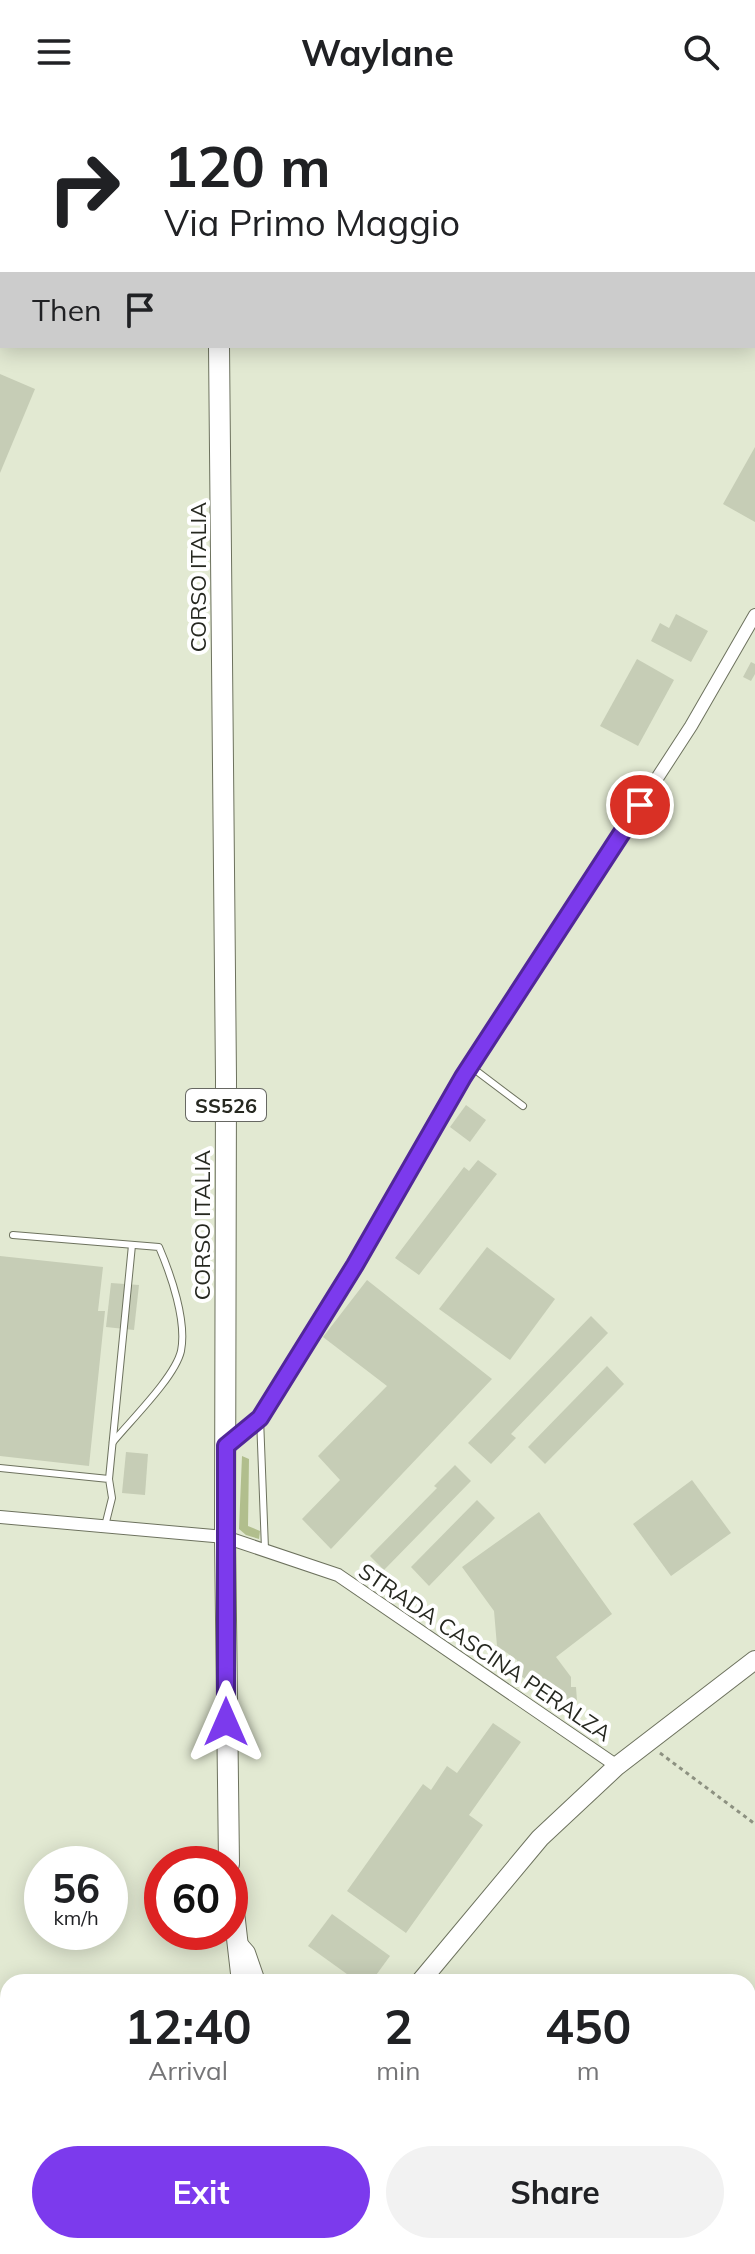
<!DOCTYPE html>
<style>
body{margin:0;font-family:Mulish,sans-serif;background:#f2f2f2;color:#202124;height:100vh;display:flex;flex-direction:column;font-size:30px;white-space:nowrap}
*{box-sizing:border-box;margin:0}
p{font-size:26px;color:#757577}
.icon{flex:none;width:44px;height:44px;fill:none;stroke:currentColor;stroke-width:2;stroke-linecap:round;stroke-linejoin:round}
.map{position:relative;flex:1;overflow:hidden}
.side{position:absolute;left:0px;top:1870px;width:756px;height:280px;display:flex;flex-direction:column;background:#fff;border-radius:24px 24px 0 0;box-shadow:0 4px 20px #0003}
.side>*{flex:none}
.hud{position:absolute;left:0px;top:0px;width:756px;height:244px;box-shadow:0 4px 20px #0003;background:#fff;color:#202124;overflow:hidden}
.speed{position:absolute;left:24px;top:1742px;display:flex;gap:16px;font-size:40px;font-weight:700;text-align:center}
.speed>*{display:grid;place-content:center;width:104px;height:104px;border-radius:50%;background:#fff;box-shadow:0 4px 20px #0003;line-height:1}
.speed small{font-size:20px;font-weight:400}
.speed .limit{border:12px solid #d22;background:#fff;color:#111}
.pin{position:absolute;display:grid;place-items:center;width:68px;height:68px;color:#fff;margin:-34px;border:4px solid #fff;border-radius:50%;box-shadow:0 2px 8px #0007}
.me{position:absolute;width:88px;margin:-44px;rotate:0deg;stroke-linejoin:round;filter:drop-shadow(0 0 6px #0008)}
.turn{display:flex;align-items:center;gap:28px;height:168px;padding:0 32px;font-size:36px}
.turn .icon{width:104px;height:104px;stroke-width:2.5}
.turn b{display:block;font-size:56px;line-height:68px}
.then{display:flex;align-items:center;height:76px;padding:0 32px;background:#0003;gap:16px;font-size:30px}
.eta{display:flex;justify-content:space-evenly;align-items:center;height:136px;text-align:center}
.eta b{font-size:48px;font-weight:700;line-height:56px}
.cta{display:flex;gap:16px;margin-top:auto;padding:16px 32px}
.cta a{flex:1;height:92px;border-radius:48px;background:#7c3aed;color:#fff;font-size:32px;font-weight:700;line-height:92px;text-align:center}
.cta a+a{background:#f2f2f2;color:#202124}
header{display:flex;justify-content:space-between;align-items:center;height:104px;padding:0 32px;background:#fff;font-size:36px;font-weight:700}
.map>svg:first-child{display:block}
.green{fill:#b1be8d}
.building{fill:#c6cdb6}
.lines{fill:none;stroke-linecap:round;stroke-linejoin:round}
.lane-casing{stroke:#6d725e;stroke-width:8}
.street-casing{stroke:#6d725e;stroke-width:14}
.secondary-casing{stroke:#6d725e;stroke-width:20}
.primary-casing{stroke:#6d725e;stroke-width:22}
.path{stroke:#8d9181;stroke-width:3;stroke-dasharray:4 4;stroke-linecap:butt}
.lane{stroke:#fff;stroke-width:6}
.street{stroke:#fff;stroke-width:12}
.secondary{stroke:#fff;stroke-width:18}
.primary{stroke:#fff;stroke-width:20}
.route-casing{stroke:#51269a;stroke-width:20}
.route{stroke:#7c3aed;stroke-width:14}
.labels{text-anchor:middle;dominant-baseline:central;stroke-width:8;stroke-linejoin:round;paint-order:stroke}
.shield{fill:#fff;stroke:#676863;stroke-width:2}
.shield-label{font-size:20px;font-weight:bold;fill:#262820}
.street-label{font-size:22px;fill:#262820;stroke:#fff}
</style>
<header><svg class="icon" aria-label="menu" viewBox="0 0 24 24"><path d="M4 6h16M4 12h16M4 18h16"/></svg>Waylane<svg class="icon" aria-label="search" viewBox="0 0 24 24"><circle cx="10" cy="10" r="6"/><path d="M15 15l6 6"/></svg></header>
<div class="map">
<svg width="755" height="2150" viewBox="0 0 755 2150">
<rect width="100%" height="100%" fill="#e2e9d2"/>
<!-- green -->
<g class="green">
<polygon points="0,116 2,235 0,240"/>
<polygon points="242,1352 249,1355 248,1422 260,1427 259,1435 246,1431 239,1425"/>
</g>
<!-- building -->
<g class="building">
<polygon points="0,270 35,285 0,369"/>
<polygon points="755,343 755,418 723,400"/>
<polygon points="676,510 708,527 691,558 651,537 660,519 669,524"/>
<polygon points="637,555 674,576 638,642 600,622"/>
<polygon points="751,558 755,560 755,570 751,577 743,573"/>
<polygon points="466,1001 486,1016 470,1038 450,1023"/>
<polygon points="478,1056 497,1070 419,1171 395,1154 464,1063 469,1067"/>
<polygon points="487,1143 555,1195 510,1256 439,1205"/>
<polygon points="0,1152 103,1163 98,1207 105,1207 89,1362 0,1352"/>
<polygon points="367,1176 492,1275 331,1445 302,1415 340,1376 318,1352 387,1282 323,1233"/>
<polygon points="111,1179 139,1181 134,1226 106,1223"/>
<polygon points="591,1212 608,1229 511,1330 516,1334 491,1360 468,1339"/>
<polygon points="607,1262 624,1280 545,1360 528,1343"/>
<polygon points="126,1348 148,1350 145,1391 122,1389"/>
<polygon points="455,1361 471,1377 384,1466 370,1452 437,1384 434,1382"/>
<polygon points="692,1376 731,1429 671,1472 633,1420"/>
<polygon points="477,1396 495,1414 429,1482 411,1463"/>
<polygon points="539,1408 612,1510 556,1553 571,1573 571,1583 576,1583 577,1597 564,1599 563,1593 552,1594 518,1570 517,1556 497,1542 494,1507 462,1463"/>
<polygon points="493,1619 521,1638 469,1711 483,1721 406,1829 347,1787 423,1680 431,1686 447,1662 457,1669"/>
<polygon points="332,1810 390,1852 371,1878 358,1878 308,1842"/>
</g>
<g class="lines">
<!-- lane casing -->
<g class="lane-casing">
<g id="lane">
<polyline points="470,962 523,1002"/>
<path d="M 13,1131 L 159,1143 C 171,1171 187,1217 181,1247 C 175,1273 131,1316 113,1338"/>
<polyline points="260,1314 265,1445"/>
<polyline points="0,1364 109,1375 112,1394 105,1422"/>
<polyline points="109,1375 132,1141"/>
</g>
</g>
<!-- street casing -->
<g class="street-casing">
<g id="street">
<polyline points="226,1342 260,1314 355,1161 463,973 691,622 755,511"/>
<polyline points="0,1413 225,1433 338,1471 617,1662"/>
</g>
</g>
<!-- secondary casing -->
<g class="secondary-casing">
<g id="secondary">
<polyline points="239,1841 246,1849 256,1878"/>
<polyline points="420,1878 540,1734 617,1662 755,1556"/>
</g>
</g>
<!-- primary casing -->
<g class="primary-casing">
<g id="primary">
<polyline points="215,0 215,2"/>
<polyline points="219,242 226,975 225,1433 229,1760"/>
<polyline points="230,1773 242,1878"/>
<polyline points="227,2150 232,2142"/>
</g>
</g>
<!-- path -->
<polyline class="path" points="660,1649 755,1720"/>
<!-- lane -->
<use href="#lane" class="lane"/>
<!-- street -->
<use href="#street" class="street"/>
<!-- secondary -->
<use href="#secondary" class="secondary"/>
<!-- primary -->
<use href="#primary" class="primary"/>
</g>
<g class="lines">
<!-- route casing -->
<g class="route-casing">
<polyline id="route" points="226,1618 226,1342 260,1314 355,1161 463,973 640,701"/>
</g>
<!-- route -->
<use href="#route" class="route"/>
</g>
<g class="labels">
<!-- shield labels -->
<rect class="shield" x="186" y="985" width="80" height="32" rx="6"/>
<g class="shield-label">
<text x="226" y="1001">SS526</text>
</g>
<!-- street labels -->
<g class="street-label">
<text transform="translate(198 473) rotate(-90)">CORSO ITALIA</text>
<text transform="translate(202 1121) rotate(-90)">CORSO ITALIA</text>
<text transform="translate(485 1548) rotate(34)">STRADA CASCINA PERALZA</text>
</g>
</g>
</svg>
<div class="speed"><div>56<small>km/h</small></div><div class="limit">60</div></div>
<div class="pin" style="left:640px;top:701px;background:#d93025"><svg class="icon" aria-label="arrive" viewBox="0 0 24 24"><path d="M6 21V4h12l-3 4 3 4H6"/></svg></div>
<svg class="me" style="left:226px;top:1618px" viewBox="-20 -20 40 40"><path d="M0-17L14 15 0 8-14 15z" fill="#7c3aed" stroke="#fff" stroke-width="4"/></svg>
<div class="hud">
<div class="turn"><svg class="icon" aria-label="right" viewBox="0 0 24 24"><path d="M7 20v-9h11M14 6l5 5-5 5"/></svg><div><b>120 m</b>Via Primo Maggio</div></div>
<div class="then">Then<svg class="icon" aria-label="arrive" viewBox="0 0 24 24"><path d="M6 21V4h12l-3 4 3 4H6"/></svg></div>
</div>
<section class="side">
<div class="eta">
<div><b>12:40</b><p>Arrival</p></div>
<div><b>2</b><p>min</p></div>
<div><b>450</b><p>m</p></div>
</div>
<div class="cta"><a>Exit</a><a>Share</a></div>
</section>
</div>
